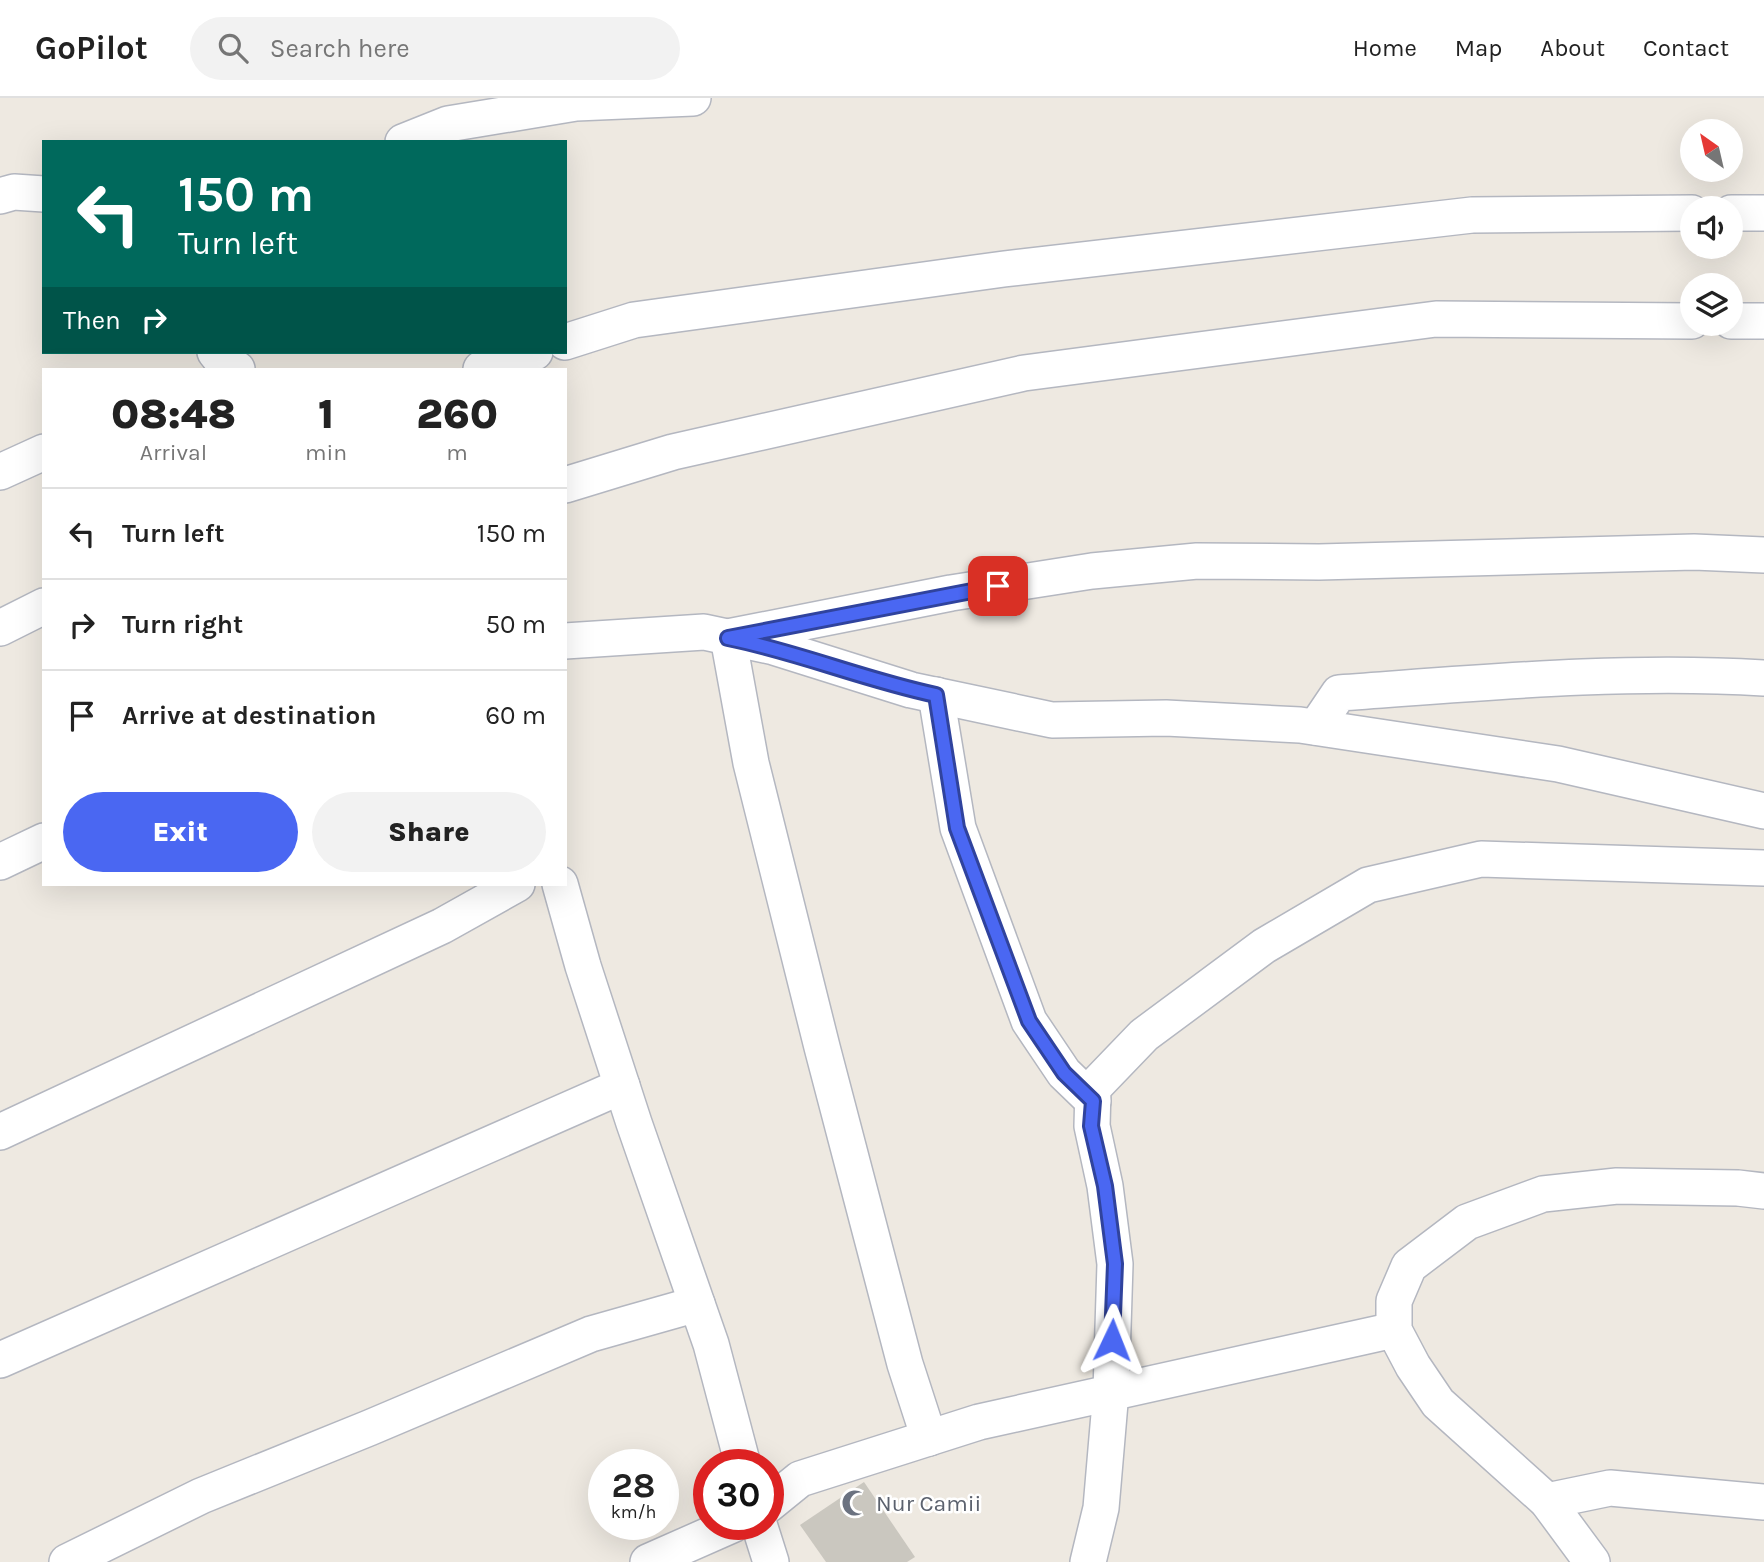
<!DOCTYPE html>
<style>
body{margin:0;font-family:Karla,sans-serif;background:#f2f2f2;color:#222;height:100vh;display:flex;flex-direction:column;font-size:26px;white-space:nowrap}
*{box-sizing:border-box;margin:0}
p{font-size:23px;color:#767676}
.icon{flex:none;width:38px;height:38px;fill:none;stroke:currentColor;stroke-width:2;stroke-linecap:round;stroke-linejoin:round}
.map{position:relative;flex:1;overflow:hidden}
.side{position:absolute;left:42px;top:270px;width:525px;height:518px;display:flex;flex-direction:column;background:#fff;border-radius:0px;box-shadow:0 7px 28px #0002}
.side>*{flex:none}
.banner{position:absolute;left:42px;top:42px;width:525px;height:214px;border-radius:0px;box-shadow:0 7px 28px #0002;background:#00695c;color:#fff;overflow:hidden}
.needle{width:46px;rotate:326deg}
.controls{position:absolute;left:1680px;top:21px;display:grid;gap:14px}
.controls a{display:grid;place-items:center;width:63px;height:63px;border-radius:50%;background:#fff;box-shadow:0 7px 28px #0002;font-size:35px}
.speed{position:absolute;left:588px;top:1351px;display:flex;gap:14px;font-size:35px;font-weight:700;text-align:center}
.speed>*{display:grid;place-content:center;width:91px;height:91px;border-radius:50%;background:#fff;box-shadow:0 7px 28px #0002;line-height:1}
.speed small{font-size:18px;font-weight:400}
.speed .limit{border:10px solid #d22;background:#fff;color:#111}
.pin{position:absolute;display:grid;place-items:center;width:60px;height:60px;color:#fff;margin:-30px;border-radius:14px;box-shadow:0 4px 10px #0006}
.me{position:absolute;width:77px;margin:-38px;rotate:2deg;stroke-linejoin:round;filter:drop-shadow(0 0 5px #0008)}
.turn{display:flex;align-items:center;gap:24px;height:147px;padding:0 21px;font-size:32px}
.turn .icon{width:91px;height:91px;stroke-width:2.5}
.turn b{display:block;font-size:49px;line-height:60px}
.then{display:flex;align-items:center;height:66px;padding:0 21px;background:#0003;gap:14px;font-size:26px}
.eta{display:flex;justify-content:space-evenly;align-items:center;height:119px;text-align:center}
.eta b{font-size:42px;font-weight:800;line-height:49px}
.cta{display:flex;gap:14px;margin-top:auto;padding:14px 21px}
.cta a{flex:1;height:80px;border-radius:42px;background:#4a67f2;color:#fff;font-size:28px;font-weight:800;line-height:80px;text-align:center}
.cta a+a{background:#f2f2f2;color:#222}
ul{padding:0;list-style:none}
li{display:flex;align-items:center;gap:21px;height:91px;padding:0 21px;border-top:2px solid #e0e0e0}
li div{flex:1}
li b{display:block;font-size:26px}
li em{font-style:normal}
header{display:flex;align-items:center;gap:42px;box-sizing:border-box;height:98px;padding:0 35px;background:#fff;border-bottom:2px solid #e0e0e0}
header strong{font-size:33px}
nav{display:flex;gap:38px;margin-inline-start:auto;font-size:24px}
.search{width:490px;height:63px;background:#f2f2f2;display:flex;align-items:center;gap:18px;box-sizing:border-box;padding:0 24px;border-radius:38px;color:#767676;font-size:26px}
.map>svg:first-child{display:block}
.building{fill:#cac7bf}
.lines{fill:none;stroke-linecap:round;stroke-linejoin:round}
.street-casing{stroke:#b4b7c0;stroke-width:38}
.street{stroke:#fff;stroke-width:35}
.route-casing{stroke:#30439d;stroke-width:18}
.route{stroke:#4a67f2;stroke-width:12}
.labels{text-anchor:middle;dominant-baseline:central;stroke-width:5;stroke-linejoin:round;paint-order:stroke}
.worship-label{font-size:23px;fill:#5b616d;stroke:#fff;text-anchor:start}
</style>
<header>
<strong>GoPilot</strong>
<div class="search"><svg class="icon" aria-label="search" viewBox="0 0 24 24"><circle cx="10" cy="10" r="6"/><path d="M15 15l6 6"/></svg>Search here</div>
<nav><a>Home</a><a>Map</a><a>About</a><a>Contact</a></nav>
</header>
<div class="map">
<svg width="1764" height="1464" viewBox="0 0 1764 1464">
<rect width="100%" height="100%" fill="#eee9e1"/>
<!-- building -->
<polygon class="building" points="864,1384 915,1459 907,1464 826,1464 800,1427"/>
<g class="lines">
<!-- street casing -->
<g class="street-casing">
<g id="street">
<polyline points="403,44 448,26 576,5 693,0"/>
<polyline points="0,98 14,94 44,96"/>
<polyline points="1731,115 1764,115"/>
<polyline points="1731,223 1764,223"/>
<polyline points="565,244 634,222 1004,171 1472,117 1692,115"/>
<polyline points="215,254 219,259 237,271"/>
<polyline points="481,271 535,254"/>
<polyline points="0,374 44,354"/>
<polyline points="565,387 673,354 1024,275 1436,221 1692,223"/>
<polyline points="0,530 44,508"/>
<polyline points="565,543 704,534 774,549 911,592 1052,622 1166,620 1300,627 1558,666 1764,713"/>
<polyline points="936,597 958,730 1029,923 1064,975 1093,1003"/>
<path d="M 1316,629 L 1339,595 C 1480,585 1623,571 1764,580"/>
<polyline points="0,764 44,743"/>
<polyline points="560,786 583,868 634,1025 711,1246 743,1367"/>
<polyline points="0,1034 442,828 517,786"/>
<polyline points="0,1262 622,988"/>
<polyline points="929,1340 905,1266 822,949 751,665 728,539 951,495 1092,473 1197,463 1319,464 1694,454 1764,457"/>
<polyline points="1547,1403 1610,1390 1764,1404"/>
<polyline points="768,1407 800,1381 979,1324 1394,1232"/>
<polyline points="759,1426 771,1464"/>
<polyline points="67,1464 201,1398 369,1330 591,1236 697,1206"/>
<polyline points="648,1464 734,1426"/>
<polyline points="1088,1464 1101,1410 1111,1293 1115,1166 1105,1088 1092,1028 1093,990 1144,937 1264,848 1368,787 1481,761 1764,770"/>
<polyline points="1592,1464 1547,1403 1438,1305 1413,1268 1394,1232 1394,1203 1409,1168 1467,1124 1543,1096 1617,1088 1738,1090 1764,1093"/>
</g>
</g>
<!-- street -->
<use href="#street" class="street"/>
</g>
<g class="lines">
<!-- route casing -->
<g class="route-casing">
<path id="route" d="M 998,488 L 728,540 C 798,554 865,582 936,597 L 957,730 L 1029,923 L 1064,975 L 1093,1003 L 1091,1028 L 1105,1088 L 1115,1166 L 1112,1242"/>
</g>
<!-- route -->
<use href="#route" class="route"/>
</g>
<!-- icons -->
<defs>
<g id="mosque-bare" transform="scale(2.1)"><path d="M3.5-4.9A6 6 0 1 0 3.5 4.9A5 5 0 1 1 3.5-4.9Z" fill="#6b7280" stroke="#fff" stroke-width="2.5" paint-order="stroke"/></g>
</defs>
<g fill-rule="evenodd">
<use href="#mosque-bare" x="855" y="1405"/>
</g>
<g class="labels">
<!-- worship labels -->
<g class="worship-label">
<text x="876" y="1405">Nur Camii</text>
</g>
</g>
</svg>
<div class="controls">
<a><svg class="needle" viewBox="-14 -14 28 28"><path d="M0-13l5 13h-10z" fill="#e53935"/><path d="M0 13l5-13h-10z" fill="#767676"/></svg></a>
<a><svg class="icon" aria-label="sound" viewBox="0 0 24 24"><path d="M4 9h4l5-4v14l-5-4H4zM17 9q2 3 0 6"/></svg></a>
<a><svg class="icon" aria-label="layers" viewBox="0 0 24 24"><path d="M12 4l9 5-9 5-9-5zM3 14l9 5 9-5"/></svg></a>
</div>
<div class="speed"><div>28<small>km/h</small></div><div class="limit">30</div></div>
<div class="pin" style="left:998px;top:488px;background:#d93025"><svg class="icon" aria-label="arrive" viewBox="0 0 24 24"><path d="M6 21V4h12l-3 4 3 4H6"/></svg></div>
<svg class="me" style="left:1112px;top:1242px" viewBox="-20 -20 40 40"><path d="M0-17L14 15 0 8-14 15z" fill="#4a67f2" stroke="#fff" stroke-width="4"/></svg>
<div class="banner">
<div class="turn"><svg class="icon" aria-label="left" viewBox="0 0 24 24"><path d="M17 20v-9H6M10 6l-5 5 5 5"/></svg><div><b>150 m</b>Turn left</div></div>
<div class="then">Then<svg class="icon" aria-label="right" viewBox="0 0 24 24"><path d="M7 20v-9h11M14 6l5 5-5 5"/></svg></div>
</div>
<section class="side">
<div class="eta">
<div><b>08:48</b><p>Arrival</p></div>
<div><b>1</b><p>min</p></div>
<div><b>260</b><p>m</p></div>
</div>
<ul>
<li><svg class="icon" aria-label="left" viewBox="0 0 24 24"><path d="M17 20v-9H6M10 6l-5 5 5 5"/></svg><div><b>Turn left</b></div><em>150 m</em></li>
<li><svg class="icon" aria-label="right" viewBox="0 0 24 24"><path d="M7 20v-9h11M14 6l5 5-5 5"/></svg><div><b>Turn right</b></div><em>50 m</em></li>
<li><svg class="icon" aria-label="arrive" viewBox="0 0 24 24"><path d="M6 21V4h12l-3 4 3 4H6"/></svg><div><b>Arrive at destination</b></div><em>60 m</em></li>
</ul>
<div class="cta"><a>Exit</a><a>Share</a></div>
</section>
</div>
